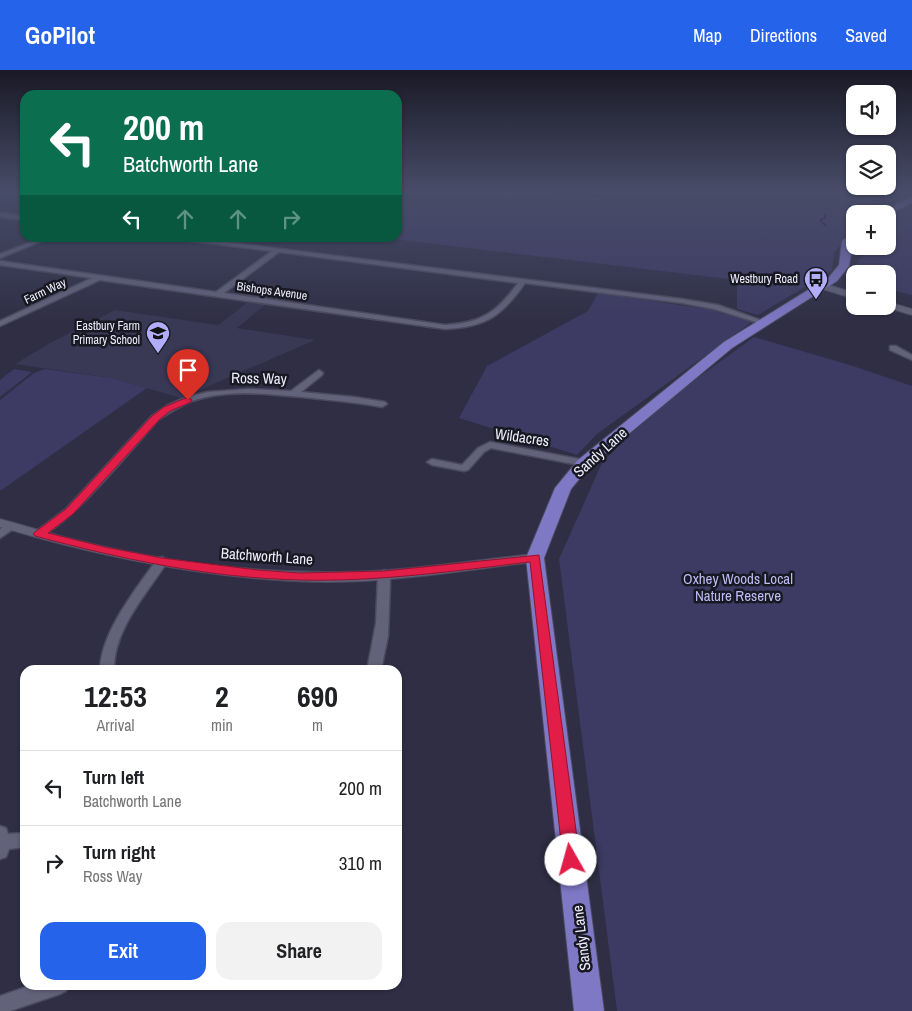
<!DOCTYPE html>
<meta charset="utf-8">
<style>
body{margin:0;font-family:"Archivo Narrow",sans-serif;background:#f2f2f2;color:#202124;height:100vh;display:flex;flex-direction:column;font-size:19px;white-space:nowrap}
*{box-sizing:border-box;margin:0}
p{font-size:16px;color:#757577}
.icon{flex:none;width:28px;height:28px;fill:none;stroke:currentColor;stroke-width:2;stroke-linecap:round;stroke-linejoin:round}
.map{position:relative;flex:1;overflow:hidden}
.side{position:absolute;left:20px;top:595px;width:382px;height:325px;display:flex;flex-direction:column;background:#fff;border-radius:15px;box-shadow:0 1px 4px #0004}
.side>*{flex:none}
.hud{position:absolute;left:20px;top:20px;width:382px;height:152px;border-radius:15px;box-shadow:0 1px 4px #0004;background:#0b6e4f;color:#fff;overflow:hidden}
.buttons{position:absolute;left:846px;top:15px;display:grid;gap:10px}
.buttons a{display:grid;place-items:center;width:50px;height:50px;border-radius:10px;background:#fff;box-shadow:0 1px 4px #0004;font-size:25px}
.pin{position:absolute;display:grid;place-items:center;width:42px;height:42px;color:#fff;margin:-51px -21px;border-radius:50% 50% 50% 0;rotate:-45deg;box-shadow:0 0 5px #0007}
.pin .icon{rotate:45deg}
.me{position:absolute;width:55px;margin:-28px;rotate:353deg;stroke-linejoin:round;filter:drop-shadow(0 0 4px #0008)}
.turn{display:flex;align-items:center;gap:18px;height:105px;padding:0 20px;font-size:22px}
.turn .icon{width:65px;height:65px;stroke-width:2.5}
.turn b{display:block;font-size:35px;line-height:42px}
.lanes{display:flex;align-items:center;height:48px;padding:0 20px;background:#0003;justify-content:center;gap:25px;direction:ltr}
.lanes .off{opacity:.35}
.eta{display:flex;justify-content:space-evenly;align-items:center;height:85px;text-align:center}
.eta b{font-size:30px;font-weight:800;line-height:35px}
.primary-button{display:flex;gap:10px;margin-top:auto;padding:10px 20px}
.primary-button a{flex:1;height:58px;border-radius:15px;background:#2563eb;color:#fff;font-size:20px;font-weight:800;line-height:58px;text-align:center}
.primary-button a+a{background:#f2f2f2;color:#202124}
ul{padding:0;list-style:none}
li{display:flex;align-items:center;gap:15px;height:75px;padding:0 20px;border-top:1px solid #e0e0e0}
li div{flex:1}
li b{display:block;font-size:19px}
li em{font-style:normal}
header{display:flex;align-items:center;gap:30px;box-sizing:border-box;height:70px;padding:0 25px;background:#2563eb;color:#fff}
header strong{font-size:24px}
nav{display:flex;gap:28px;margin-inline-start:auto;font-size:18px}
.map>svg:first-child{display:block}
.built{fill:#393855}
.green{fill:#3d3a63}
.lines{fill:none;stroke-linecap:round;stroke-linejoin:round}
.stream{stroke:#1b0e46;stroke-width:2}
.minor-casing{stroke:#4b495d;stroke-width:3}
.tertiary-casing{stroke:#4b495d;stroke-width:2}
.primary-casing{stroke:#4b495d;stroke-width:2}
.minor{fill:#63627b;fill-rule:evenodd}
.tertiary{fill:#63627b;fill-rule:evenodd}
.primary{fill:#7f78c5;fill-rule:evenodd}
.route{fill:#e11d48;stroke:#92132f}
.labels{text-anchor:middle;dominant-baseline:central;stroke-width:5;stroke-linejoin:round;paint-order:stroke}
.far-poi-label{font-size:12px;fill:#ececfb;stroke:#181822;text-anchor:end}
.far-street-label{font-size:12px;fill:#ececfb;stroke:#181822}
.street-label{font-size:15px;fill:#ececfb;stroke:#181822}
.park-label{font-size:15px;fill:#bebcf3;stroke:#181822}
</style>
<header>
<strong>GoPilot</strong>
<nav><a>Map</a><a>Directions</a><a>Saved</a></nav>
</header>
<div class="map">
<svg width="912" height="941" viewBox="0 0 912 941">
<rect width="100%" height="100%" fill="#2f2e45"/>
<!-- built -->
<polygon class="built" points="248,232 266,234 237,258 315,270 181,328 112,308 15,294 50,273 115,240 218,255"/>
<!-- green -->
<g class="green">
<polygon points="398,121 850,121 846,126 881,133 871,144 855,144 855,160 834,182 832,201 758,245 737,239 737,210 385,168 398,168"/>
<polygon points="912,132 912,225 888,219 888,204 855,204 855,209 849,207 868,176 888,176 888,149"/>
<polygon points="598,223 714,240 720,243 752,252 597,364 577,385 459,348 487,296 588,241"/>
<polygon points="754,267 853,296 912,316 912,941 617,941 559,489 602,393 626,368 681,320"/>
<polygon points="14,299 32,302 0,327 0,310"/>
<polygon points="45,299 112,308 147,318 0,421 0,330 34,303"/>
</g>
<g class="lines">
<!-- stream -->
<g class="stream">
<polyline points="553,122 600,126"/>
<polyline points="825,145 825,148 820,150 825,155"/>
</g>
<!-- minor casing -->
<g class="minor-casing">
<g id="minor">
<polygon points="903,121 912,121 912,125 904,122"/>
<polygon points="0,143 25,146 25,150 0,147"/>
<polygon points="42,168 49,168 0,188 0,184"/>
<path d="M 179,168 L 193,168 L 682,229 L 718,235 L 766,252 L 762,254 L 714,239 L 682,233 L 525,213 C 502,246 486,257 445,259 L 100,210 L 0,256 L 0,251 L 92,208 L 0,195 L 0,191 L 216,222 L 272,181 L 182,170 ZM 279,182 L 518,213 C 497,242 482,253 445,255 L 224,223 Z"/>
<polygon points="890,276 896,276 912,285 912,290 890,280"/>
<path d="M 319,300 L 323,303 L 322,305 L 301,322 L 354,327 L 385,332 L 387,334 L 382,337 C 355,332 329,330 302,327 C 266,324 226,319 192,331 C 179,336 169,343 158,350 C 141,369 56,472 35,466 L 33,464 L 66,439 L 152,346 L 168,335 L 186,327 L 208,322 L 248,319 L 291,321 Z"/>
<polygon points="490,372 584,390 589,393 584,396 491,378 484,382 468,400 464,401 432,395 427,392 432,389 462,395 478,378"/>
<polygon points="11,453 17,456 15,458 0,468 0,459"/>
<path d="M 162,487 L 168,491 C 147,523 113,560 114,600 L 100,600 C 101,562 136,519 158,488 Z"/>
<polygon points="384,500 390,504 390,514 388,566 381,600 367,600 376,553 378,504"/>
<polygon points="0,756 6,758 8,764 25,763 25,777 9,779 6,787 0,789"/>
<polygon points="32,915 69,915 66,921 60,924 10,941 0,941 0,926"/>
</g>
</g>
<!-- tertiary casing -->
<g class="tertiary-casing">
<g id="tertiary">
<polygon points="822,213 855,223 855,229 819,218 818,216"/>
<polygon points="888,232 912,239 912,245 885,237 888,236"/>
<path d="M 0,449 C 27,456 53,465 80,471 C 161,491 244,502 328,502 C 397,503 466,491 535,484 L 540,485 L 542,488 L 540,491 L 535,492 C 466,500 397,512 328,512 C 216,511 107,489 0,457 Z"/>
</g>
</g>
<!-- primary casing -->
<g class="primary-casing">
<g id="primary">
<polygon points="912,126 912,133 888,145 877,144"/>
<polygon points="855,161 849,196 837,211 732,278 590,396 571,419 544,488 604,941 574,941 526,488 555,418 578,390 724,272 829,207 839,195 842,171"/>
</g>
</g>
<!-- minor -->
<use href="#minor" class="minor"/>
<!-- tertiary -->
<use href="#tertiary" class="tertiary"/>
<!-- primary -->
<use href="#primary" class="primary"/>
</g>
<!-- sky -->
<linearGradient id="sky" x2="0" y2="1"><stop stop-color="#1a1926"/><stop offset="0.48" stop-color="#474c68"/><stop offset="1" stop-color="#474c68" stop-opacity="0"/></linearGradient>
<rect width="912" height="253" fill="url(#sky)"/>
<!-- route -->
<path class="route" d="M 188,327 L 192,330 L 191,332 L 170,341 L 159,350 L 73,444 L 48,463 L 105,477 L 162,488 L 258,500 L 300,503 L 384,501 L 539,485 L 580,790 L 577,795 L 571,797 L 566,795 L 563,790 L 530,492 C 454,501 377,512 300,510 C 210,508 121,489 35,466 L 33,464 L 35,462 L 66,439 L 152,346 L 164,337 Z"/>
<!-- icons -->
<defs>
<g id="bus-pin" transform="scale(1.25)"><path d="M0 17L-7.5 6A9.5 9.5 0 1 1 7.5 6Z" fill="#b1adfa" stroke="#181822"/><path d="M-5-6H5V4H4V6H2V4H-2V6H-4V4H-5ZM-3.5-4V0h7V-4ZM-3.5 1.2v1.5H-2V1.2ZM2 1.2v1.5H3.5V1.2Z" fill="#111"/></g>
<g id="school-pin" transform="scale(1.25)"><path d="M0 17L-7.5 6A9.5 9.5 0 1 1 7.5 6Z" fill="#b1adfa" stroke="#181822"/><path d="M0-5L7-2L0 1L-7-2ZM-4 1L0 2.5L4 1V4Q0 6-4 4Z" fill="#111"/></g>
</defs>
<g fill-rule="evenodd">
<use href="#bus-pin" x="816" y="209"/>
<use href="#school-pin" x="158" y="263"/>
</g>
<g class="labels">
<!-- far-poi labels -->
<g class="far-poi-label">
<text x="798" y="209">Westbury Road</text>
<text x="140" y="256">Eastbury Farm<tspan x="140" dy="14">Primary School</tspan></text>
</g>
<!-- far-street labels -->
<g class="far-street-label">
<text transform="translate(45 221) rotate(-25)">Farm Way</text>
<text transform="translate(272 221) rotate(8)">Bishops Avenue</text>
</g>
<!-- street labels -->
<g class="street-label">
<text transform="translate(259 308) rotate(1)">Ross Way</text>
<text transform="translate(522 367) rotate(8)">Wildacres</text>
<text transform="translate(600 382) rotate(-42)">Sandy Lane</text>
<text transform="translate(267 486) rotate(4)">Batchworth Lane</text>
<text transform="translate(581 868) rotate(-97)">Sandy Lane</text>
</g>
<!-- park labels -->
<g class="park-label">
<text x="738" y="508">Oxhey Woods Local<tspan x="738" dy="17">Nature Reserve</tspan></text>
</g>
</g>
</svg>
<div class="buttons">
<a><svg class="icon" aria-label="sound" viewBox="0 0 24 24"><path d="M4 9h4l5-4v14l-5-4H4zM17 9q2 3 0 6"/></svg></a>
<a><svg class="icon" aria-label="layers" viewBox="0 0 24 24"><path d="M12 4l9 5-9 5-9-5zM3 14l9 5 9-5"/></svg></a>
<a>+</a>
<a>−</a>
</div>
<div class="pin" style="left:188px;top:330px;background:#d93025"><svg class="icon" aria-label="arrive" viewBox="0 0 24 24"><path d="M6 21V4h12l-3 4 3 4H6"/></svg></div>
<svg class="me" style="left:571px;top:790px" viewBox="-20 -20 40 40"><circle r="19" fill="#fff"/><path d="M0-13L10 11 0 6-10 11z" fill="#e11d48"/></svg>
<div class="hud">
<div class="turn"><svg class="icon" aria-label="left" viewBox="0 0 24 24"><path d="M17 20v-9H6M10 6l-5 5 5 5"/></svg><div><b>200 m</b>Batchworth Lane</div></div>
<div class="lanes"><svg class="icon" aria-label="left" viewBox="0 0 24 24"><path d="M17 20v-9H6M10 6l-5 5 5 5"/></svg><svg class="icon off" aria-label="ahead" viewBox="0 0 24 24"><path d="M12 20V5M6 11l6-6 6 6"/></svg><svg class="icon off" aria-label="ahead" viewBox="0 0 24 24"><path d="M12 20V5M6 11l6-6 6 6"/></svg><svg class="icon off" aria-label="right" viewBox="0 0 24 24"><path d="M7 20v-9h11M14 6l5 5-5 5"/></svg></div>
</div>
<section class="side">
<div class="eta">
<div><b>12:53</b><p>Arrival</p></div>
<div><b>2</b><p>min</p></div>
<div><b>690</b><p>m</p></div>
</div>
<ul>
<li><svg class="icon" aria-label="left" viewBox="0 0 24 24"><path d="M17 20v-9H6M10 6l-5 5 5 5"/></svg><div><b>Turn left</b><p>Batchworth Lane</p></div><em>200 m</em></li>
<li><svg class="icon" aria-label="right" viewBox="0 0 24 24"><path d="M7 20v-9h11M14 6l5 5-5 5"/></svg><div><b>Turn right</b><p>Ross Way</p></div><em>310 m</em></li>
</ul>
<div class="primary-button"><a>Exit</a><a>Share</a></div>
</section>
</div>
